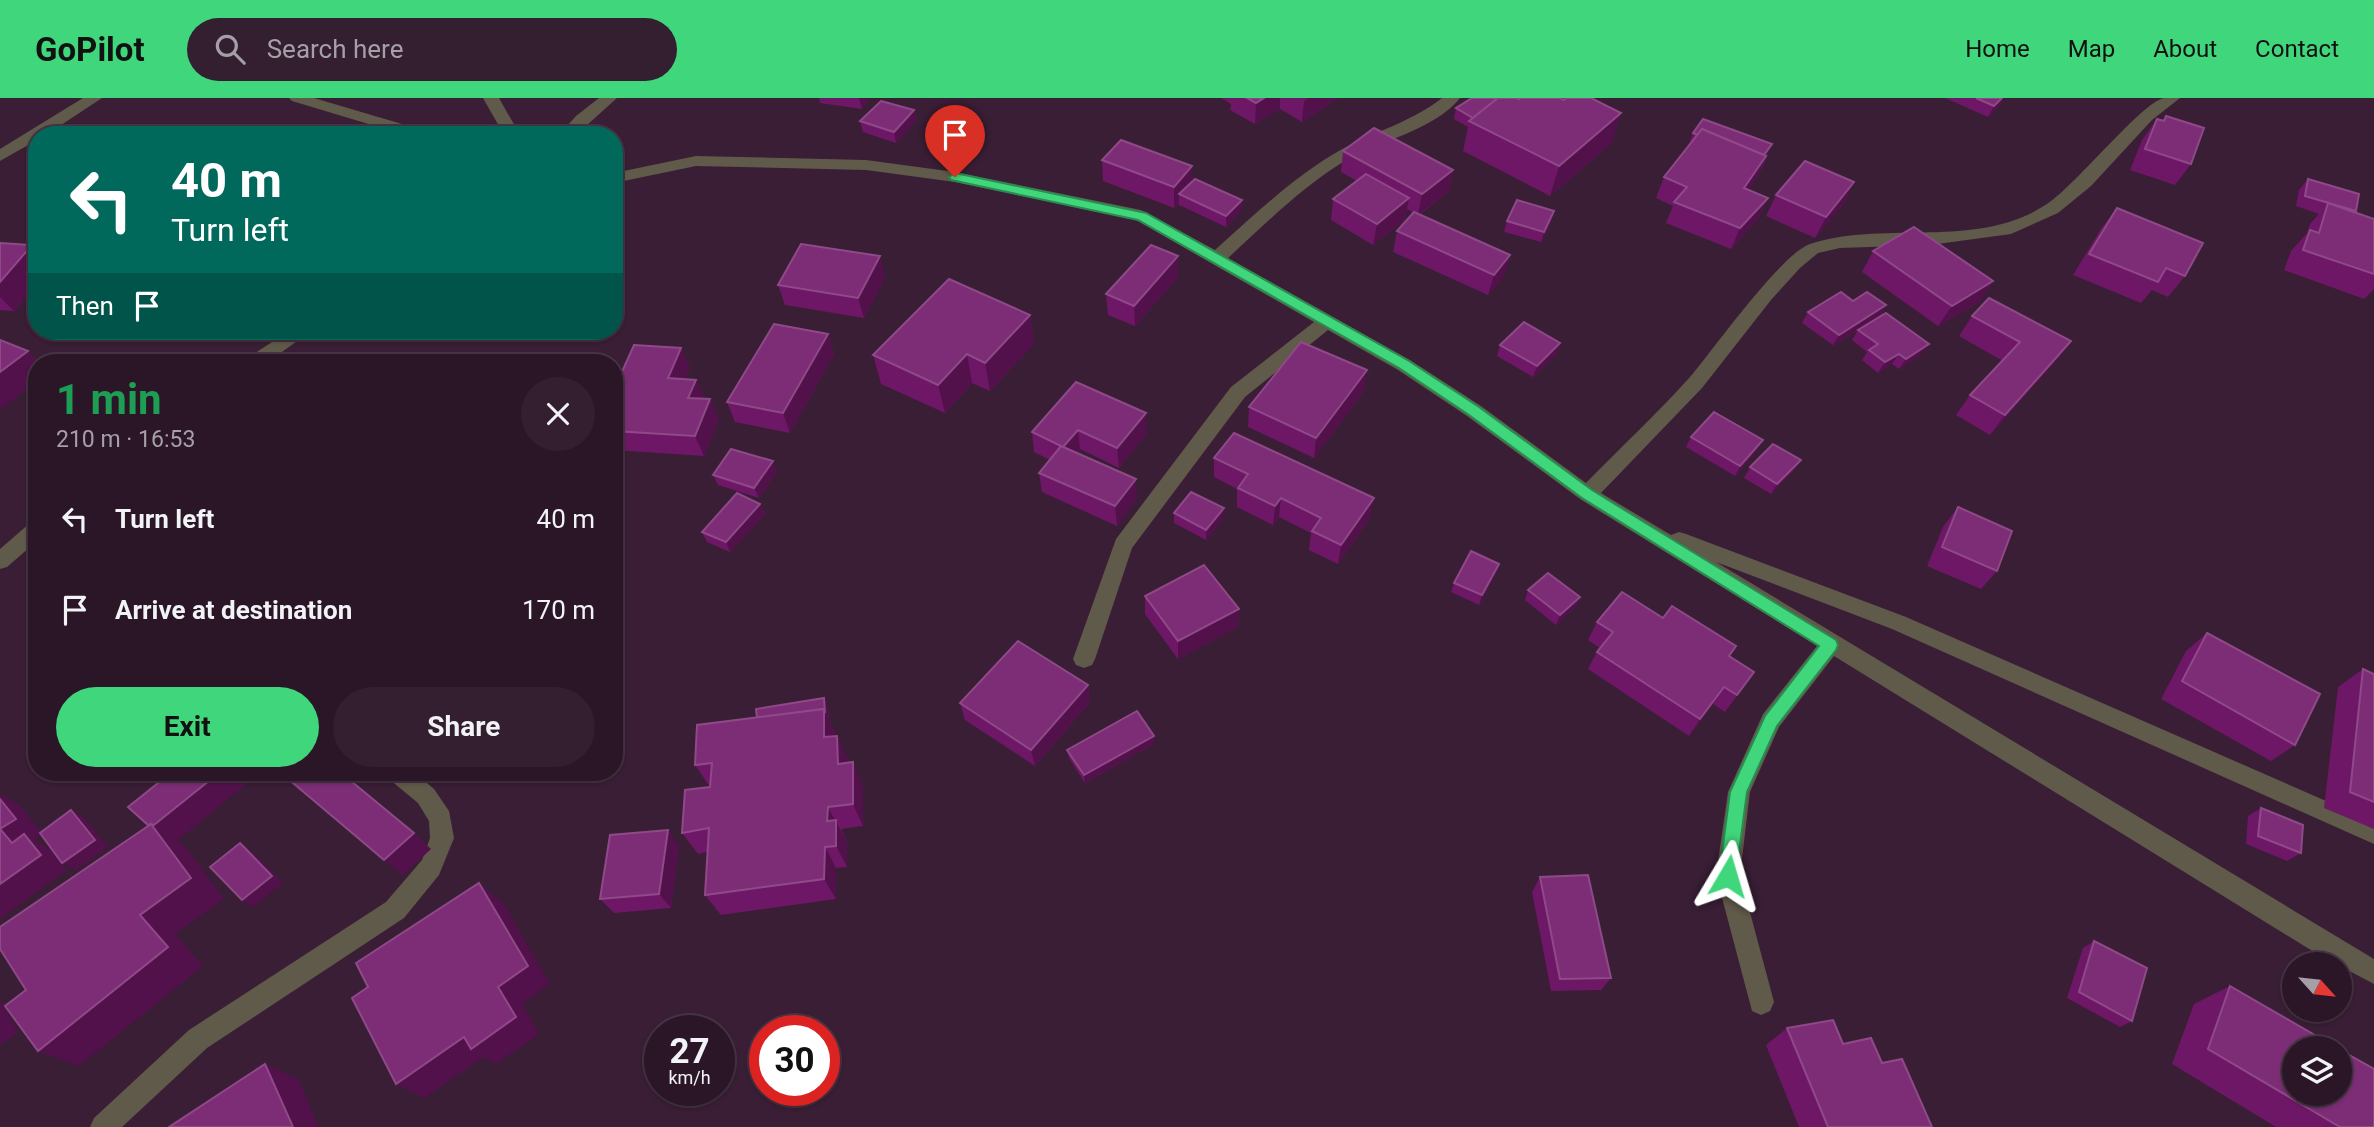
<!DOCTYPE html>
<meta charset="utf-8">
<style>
body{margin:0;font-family:Roboto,sans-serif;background:#331f30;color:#f1f3f6;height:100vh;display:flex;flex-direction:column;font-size:26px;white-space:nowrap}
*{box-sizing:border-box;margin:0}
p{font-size:23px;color:#a69fa8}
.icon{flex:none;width:38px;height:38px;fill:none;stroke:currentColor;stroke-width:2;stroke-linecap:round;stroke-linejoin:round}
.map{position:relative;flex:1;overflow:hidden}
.panel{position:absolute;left:28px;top:256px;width:595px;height:427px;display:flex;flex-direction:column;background:#2b1628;border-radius:28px;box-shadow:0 2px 5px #0004,0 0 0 2px #473545}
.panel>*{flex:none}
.hud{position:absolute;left:28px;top:28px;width:595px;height:214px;border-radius:28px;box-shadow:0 2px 5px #0004,0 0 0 2px #473545;background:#00695c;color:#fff;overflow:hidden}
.needle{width:46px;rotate:117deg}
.tools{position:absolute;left:2282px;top:854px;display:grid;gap:14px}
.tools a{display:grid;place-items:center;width:70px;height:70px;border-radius:50%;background:#2b1628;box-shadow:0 2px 5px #0004,0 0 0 2px #473545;font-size:35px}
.speed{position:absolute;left:644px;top:917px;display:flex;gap:14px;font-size:35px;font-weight:700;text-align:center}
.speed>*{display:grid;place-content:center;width:91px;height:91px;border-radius:50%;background:#2b1628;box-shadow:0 2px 5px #0004,0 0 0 2px #473545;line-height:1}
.speed small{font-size:18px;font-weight:400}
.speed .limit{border:10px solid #d22;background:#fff;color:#111}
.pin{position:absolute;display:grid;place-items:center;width:60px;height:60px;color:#fff;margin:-72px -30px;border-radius:50% 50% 50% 0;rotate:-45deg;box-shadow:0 0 7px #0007}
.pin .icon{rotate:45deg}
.me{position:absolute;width:77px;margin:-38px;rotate:7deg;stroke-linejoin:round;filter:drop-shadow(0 0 5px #0008)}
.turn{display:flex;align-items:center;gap:24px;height:147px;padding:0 28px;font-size:32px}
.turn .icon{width:91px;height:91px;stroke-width:2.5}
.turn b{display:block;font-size:49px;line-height:60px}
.then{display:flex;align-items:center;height:66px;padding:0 28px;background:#0003;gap:14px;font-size:26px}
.round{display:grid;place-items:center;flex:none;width:74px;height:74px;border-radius:37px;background:#331f30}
.headline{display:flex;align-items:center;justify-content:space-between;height:119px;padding:0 28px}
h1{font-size:42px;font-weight:700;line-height:52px;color:#1e9e55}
.primary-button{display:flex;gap:14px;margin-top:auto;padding:14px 28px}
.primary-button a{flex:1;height:80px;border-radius:42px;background:#40d77c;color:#111;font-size:28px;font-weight:700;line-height:80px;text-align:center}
.primary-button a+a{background:#331f30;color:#f1f3f6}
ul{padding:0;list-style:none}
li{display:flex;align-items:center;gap:21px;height:91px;padding:0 28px}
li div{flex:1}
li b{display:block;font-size:26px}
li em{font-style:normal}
header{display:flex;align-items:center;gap:42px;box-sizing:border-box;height:98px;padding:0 35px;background:#40d77c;color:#111}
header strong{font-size:33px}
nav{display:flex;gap:38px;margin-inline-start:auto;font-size:24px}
.search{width:490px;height:63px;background:#331f30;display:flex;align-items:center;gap:18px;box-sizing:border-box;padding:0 24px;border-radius:38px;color:#a69fa8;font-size:26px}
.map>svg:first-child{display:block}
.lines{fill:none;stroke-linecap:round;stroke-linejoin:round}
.minor{fill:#605a4a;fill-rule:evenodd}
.wall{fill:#6e1766}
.shaded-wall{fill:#53114c}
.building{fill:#7c2d75;stroke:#8f4988;stroke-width:2}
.route{fill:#40d77c;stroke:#2a8c51;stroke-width:2}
</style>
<header>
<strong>GoPilot</strong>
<div class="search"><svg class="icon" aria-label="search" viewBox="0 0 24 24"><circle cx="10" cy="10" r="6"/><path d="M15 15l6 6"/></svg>Search here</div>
<nav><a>Home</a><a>Map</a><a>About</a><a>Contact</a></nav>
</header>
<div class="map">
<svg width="2374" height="1029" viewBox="0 0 2374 1029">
<rect width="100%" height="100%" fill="#391e35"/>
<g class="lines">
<!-- minor -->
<g class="minor">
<polygon points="83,0 102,0 46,37 37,37 37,42 0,63 0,51"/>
<polygon points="289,0 314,0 429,34 431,37 405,37 292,3"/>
<polygon points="483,0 499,0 520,37 504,37"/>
<polygon points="599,0 617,0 576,37 559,37 576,18"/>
<path d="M 1442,0 L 1460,0 C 1435,32 1378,43 1343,64 C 1301,90 1265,126 1228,160 L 1410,262 L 1481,308 L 1586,385 C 1620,350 1657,316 1690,279 C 1713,252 1781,156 1810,146 C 1885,121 1976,153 2047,106 C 2076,87 2142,4 2164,0 C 2169,0 2175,0 2180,0 L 2152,22 L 2091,88 L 2058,115 L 2011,136 L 1930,147 L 1840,150 L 1818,155 L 1800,170 L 1771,202 L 1702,290 L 1601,395 L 1671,437 L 1679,434 L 1686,436 L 1906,519 L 2374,724 L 2374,746 L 1892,531 L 1716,464 L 2374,861 L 2374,886 L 2319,857 L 1834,558 L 1779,629 L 1750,694 L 1740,777 L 1774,904 L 1770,913 L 1761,917 L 1752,913 L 1716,777 L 1728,694 L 1763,616 L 1817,548 L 1580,401 L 1467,318 L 1398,272 L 1328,232 L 1245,299 L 1132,450 L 1095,561 L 1092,567 L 1084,570 L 1076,567 L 1073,561 L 1116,441 L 1231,289 L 1314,224 L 1136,122 L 955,84 L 866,72 L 696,68 L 614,85 L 614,75 L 696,58 L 866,62 L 955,74 L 1141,112 L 1215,152 C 1252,119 1289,83 1332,57 C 1368,35 1409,26 1442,0 Z"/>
<polygon points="289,233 311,233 268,264 246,264 249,259"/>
<polygon points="37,423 37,443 7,469 0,471 0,451 30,425"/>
<polygon points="386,674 414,674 434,691 449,713 454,740 439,777 404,820 207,950 122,1029 90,1029 94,1020 189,932 386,804 422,762 430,740 429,723 418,705 389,681"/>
</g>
</g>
<!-- wall -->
<g class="wall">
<polygon points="819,0 868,0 868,1 862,11 820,5"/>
<polygon points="1221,0 1338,0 1302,24 1280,11 1255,26 1230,12 1231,6"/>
<polygon points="1945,0 2003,0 1999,8 1988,19"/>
<polygon points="1456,10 1612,45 1550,98 1463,53 1468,29 1454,21"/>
<polygon points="914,12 916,23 896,45 863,34 860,23"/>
<polygon points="2166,18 2191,66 2175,87 2130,72 2142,42 2157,21 2163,23"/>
<polygon points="1693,35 1768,57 1757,79 1748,91 1768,100 1758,121 1731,151 1666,125 1673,108 1656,100 1664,79 1690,47 1689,46"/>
<polygon points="1343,53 1453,72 1449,93 1419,117 1505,177 1488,197 1393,154 1397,133 1414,115 1407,111 1405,121 1373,147 1331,122 1333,101 1357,83 1341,74"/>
<polygon points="1102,62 1192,84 1242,102 1241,113 1226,129 1179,107 1179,105 1174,110 1103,83"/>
<polygon points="2308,81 2356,113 2355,114 2374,121 2374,191 2364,201 2284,172 2291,153 2307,135 2310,126 2319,116 2296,108 2299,92"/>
<polygon points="1854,84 1844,105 1815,140 1766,118 1776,97"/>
<polygon points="2117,110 2185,178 2168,199 2152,192 2141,205 2073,177 2101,131"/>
<polygon points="1507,123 1551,124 1541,144 1504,134"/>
<polygon points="0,145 37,152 37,185 14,213 0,212"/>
<polygon points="1873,153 1993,183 1979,204 1938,228 1862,174"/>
<polygon points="885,179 864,220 785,207 778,187"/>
<polygon points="1178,179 1135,228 1108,217 1106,196"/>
<polygon points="1853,203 1886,207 1880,218 1859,231 1922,256 1899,271 1892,266 1878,275 1862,262 1867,254 1852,242 1858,232 1833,247 1802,225 1808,214"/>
<polygon points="1030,217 1034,246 990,293 972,285 945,315 881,286 873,257"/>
<polygon points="1972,218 2071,243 2055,264 1990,337 1956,317 1970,297 2003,263 1959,238"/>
<polygon points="828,236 834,256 790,335 735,324 727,304"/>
<polygon points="1560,245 1557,255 1533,279 1497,258 1500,247"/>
<polygon points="681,250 690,270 685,281 696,282 704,301 710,301 719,321 704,358 614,352 614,285 617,285"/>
<polygon points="1076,284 1147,335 1119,370 1080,351 1077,355 1137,400 1117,428 1042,394 1039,375 1050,362 1034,354 1032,334"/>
<polygon points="1364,293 1314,360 1248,329 1249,309"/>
<polygon points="1691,339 1757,352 1735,378 1686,349"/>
<polygon points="1214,360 1370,420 1338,466 1309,452 1311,435 1279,419 1273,427 1237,409 1237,391 1214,379"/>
<polygon points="1801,362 1794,372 1771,396 1744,380 1750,369"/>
<polygon points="777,373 759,400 718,387 713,377"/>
<polygon points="760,406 765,416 730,454 707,444 702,434"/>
<polygon points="1958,409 1997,473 1981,491 1927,468 1943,429"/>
<polygon points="1174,415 1223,420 1206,442 1174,425"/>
<polygon points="1499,466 1496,475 1479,507 1451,494 1454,485"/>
<polygon points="1528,492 1580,499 1576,508 1556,527 1525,502"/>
<polygon points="1145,498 1239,511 1238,529 1178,561 1145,516"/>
<polygon points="1663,520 1729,559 1742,591 1725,614 1713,606 1689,638 1588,571 1597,554 1600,550 1588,542 1597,524"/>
<polygon points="2207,535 2295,647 2271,663 2161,601 2186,553"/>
<polygon points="2363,571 2374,576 2374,731 2324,710 2338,589"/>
<polygon points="1088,587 1090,604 1035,668 965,622 960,605"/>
<polygon points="828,609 829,623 835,635 835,638 848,661 848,664 863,687 863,728 841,731 847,744 847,769 836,770 836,801 721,817 705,797 707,754 698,756 682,735 710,689 695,667 757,620"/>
<polygon points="1154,638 1154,646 1085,685 1069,660 1067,652"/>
<polygon points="2261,710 2301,755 2287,763 2246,746 2248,718"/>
<polygon points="679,747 671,810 614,815 600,801"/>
<polygon points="1540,779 1611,880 1601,892 1551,893 1532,794"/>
<polygon points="2094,843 2132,923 2120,929 2067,900 2083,850"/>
<polygon points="2230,888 2374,1029 2276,1029 2172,966 2194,906"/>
<polygon points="1787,930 1843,946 1882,965 1932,1029 1799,1029 1766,947"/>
</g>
<!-- shaded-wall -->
<g class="shaded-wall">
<polygon points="859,0 868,0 862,11"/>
<polygon points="1264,0 1280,0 1280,11 1255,26 1256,5"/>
<polygon points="1308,0 1338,0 1302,24 1304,3"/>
<polygon points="2002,0 2003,0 1999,8 1988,19 1994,8"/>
<polygon points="914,12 916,23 896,45 894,34"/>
<polygon points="1621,15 1612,45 1550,98 1559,68"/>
<polygon points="1772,46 1757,79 1735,111 1744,90"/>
<polygon points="1192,68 1192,90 1179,96 1179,105 1174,110 1174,89"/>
<polygon points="1453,72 1449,93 1418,117 1422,96"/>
<polygon points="1854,84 1844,105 1815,140 1826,119"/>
<polygon points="1409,100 1405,121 1373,147 1377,126"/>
<polygon points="1768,100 1758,121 1731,151 1740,130"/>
<polygon points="1242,102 1241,113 1226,129 1226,118"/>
<polygon points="1554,113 1551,124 1541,144 1544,134"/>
<polygon points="32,147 37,152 37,185 14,213 0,199 0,184"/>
<polygon points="1510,157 1505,177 1488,197 1494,177"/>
<polygon points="880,158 885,179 864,220 858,200"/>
<polygon points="1178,158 1178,179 1135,228 1134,208"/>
<polygon points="1993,183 1979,204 1938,228 1952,208"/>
<polygon points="1886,207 1880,218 1833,247 1839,237"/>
<polygon points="1030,217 1034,246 990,293 985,265"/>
<polygon points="828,236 834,256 790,335 783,315"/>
<polygon points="2071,243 2055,264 1990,337 2005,317"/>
<polygon points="1560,245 1557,255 1533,279 1537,268"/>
<polygon points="1929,246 1922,256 1899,271 1906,261"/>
<polygon points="681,250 690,270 677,300 668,280"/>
<polygon points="28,253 39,264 37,264 37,283 0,312 0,274"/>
<polygon points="967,256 972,285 945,315 938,287"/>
<polygon points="1899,256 1892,266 1878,275 1885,264"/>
<polygon points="1367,272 1364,293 1314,360 1316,340"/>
<polygon points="696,282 705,302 688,300"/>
<polygon points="710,301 719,321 704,358 695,338"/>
<polygon points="1146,315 1147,335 1119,370 1117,350"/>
<polygon points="1078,332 1080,351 1065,369 1063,349"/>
<polygon points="1763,342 1757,352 1735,378 1740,368"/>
<polygon points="1801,362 1794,372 1771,396 1777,386"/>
<polygon points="773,363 777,373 759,400 754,390"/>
<polygon points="1136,381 1137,400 1117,428 1115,408"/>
<polygon points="1281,400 1279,419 1273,427 1275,408"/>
<polygon points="1374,400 1370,420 1338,466 1341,447"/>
<polygon points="760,406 765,416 730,454 726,444"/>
<polygon points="1224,410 1223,420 1206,442 1206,432"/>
<polygon points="614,456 625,473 614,483"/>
<polygon points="1499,466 1496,475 1479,507 1482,497"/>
<polygon points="1580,499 1576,508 1556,527 1560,517"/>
<polygon points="1239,511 1238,529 1178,561 1178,543"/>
<polygon points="1088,587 1090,604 1035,668 1031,652"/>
<polygon points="1724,589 1713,606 1689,638 1700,621"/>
<polygon points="824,600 828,609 829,623 835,635 835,663 824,639"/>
<polygon points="837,638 848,661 849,689 838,666"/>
<polygon points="1154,638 1154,646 1085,685 1084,677"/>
<polygon points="853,664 863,687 863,728 853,706"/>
<polygon points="220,674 261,674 177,743 184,747 224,801 175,836 203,868 79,968 38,953 140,817 151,726"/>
<polygon points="0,696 19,707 43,736 34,742 50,751 67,772 0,821"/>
<polygon points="828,709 847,744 847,769 836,748 827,723"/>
<polygon points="71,712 84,720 108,749 76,772 62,765"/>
<polygon points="668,732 679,747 671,810 659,796"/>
<polygon points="414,735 431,751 403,777 384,762"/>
<polygon points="240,745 251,753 283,785 253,809 242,802"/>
<polygon points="825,749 836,770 836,801 824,781"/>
<polygon points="479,785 503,805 550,886 522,906 539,936 496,966 484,959 424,1000 396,986 498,889"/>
<polygon points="0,902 18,934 0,947"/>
<polygon points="265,966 298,981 319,1029 293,1029"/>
</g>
<!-- building -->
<g class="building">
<polygon points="1247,0 1264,0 1256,5"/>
<polygon points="1472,0 1498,0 1473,20 1456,10"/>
<polygon points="1498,0 1516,0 1519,1 1520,0 1560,0 1564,2 1566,0 1591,0 1621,15 1559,68 1469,23"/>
<polygon points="1976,0 2002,0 1994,8"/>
<polygon points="881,3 914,12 894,34 860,23"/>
<polygon points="2166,18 2204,30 2191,66 2145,51 2157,21 2164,23"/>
<polygon points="1703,21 1772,46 1764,57 1702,31 1698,37 1693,35"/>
<polygon points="1374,30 1453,72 1422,96 1343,53"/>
<polygon points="1702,31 1766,58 1744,90 1768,100 1740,130 1674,104 1687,89 1664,79"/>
<polygon points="1121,42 1192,68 1174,89 1102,62"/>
<polygon points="1805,63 1854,84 1826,119 1776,97"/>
<polygon points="1366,76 1409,100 1377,126 1333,101"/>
<polygon points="1195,81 1242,102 1226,118 1179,96"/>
<polygon points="2308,81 2359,96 2356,113 2305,98"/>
<polygon points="1517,102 1554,113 1544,134 1507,123"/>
<polygon points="2328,105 2374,121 2374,176 2303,152 2310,132 2319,135"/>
<polygon points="2117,110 2203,145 2185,178 2166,170 2158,184 2089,156"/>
<polygon points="1414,114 1510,157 1494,177 1397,133"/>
<polygon points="1914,129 1993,183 1952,208 1873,153"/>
<polygon points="0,145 32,147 0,184"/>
<polygon points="801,146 880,158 858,200 778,187"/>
<polygon points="1151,147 1178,158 1134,208 1106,196"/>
<polygon points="949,181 1030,217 985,265 967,256 938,287 873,257"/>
<polygon points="1841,194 1853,203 1867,194 1886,207 1839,237 1808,214"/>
<polygon points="1989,200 2071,243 2005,317 1970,297 2020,244 1972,218"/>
<polygon points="1886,215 1929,246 1906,261 1899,256 1885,264 1869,252 1878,246 1858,232"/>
<polygon points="1524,224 1560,245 1537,268 1500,247"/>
<polygon points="774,226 828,236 783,315 727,304"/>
<polygon points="0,242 28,253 0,274"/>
<polygon points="1301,244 1367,272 1316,340 1249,309"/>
<polygon points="634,247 681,250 668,280 696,282 688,300 710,301 695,338 614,333 614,285 617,285"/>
<polygon points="1076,284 1146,315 1117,350 1078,332 1063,349 1032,334"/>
<polygon points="1714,314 1763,342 1740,368 1691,339"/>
<polygon points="1234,335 1374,400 1341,447 1312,433 1321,420 1281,400 1275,408 1238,390 1248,376 1214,360"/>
<polygon points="1773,346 1801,362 1777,386 1750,369"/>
<polygon points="1061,348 1136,381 1115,408 1039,375"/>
<polygon points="731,351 773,363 754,390 713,377"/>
<polygon points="1191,394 1224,410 1206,432 1174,415"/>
<polygon points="737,395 760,406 726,444 702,434"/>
<polygon points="1958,409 2012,433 1997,473 1942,449"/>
<polygon points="1471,453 1499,466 1482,497 1454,485"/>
<polygon points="1204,467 1239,511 1178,543 1145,498"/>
<polygon points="1548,475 1580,499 1560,517 1528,492"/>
<polygon points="1622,494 1663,520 1672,508 1736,548 1729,558 1754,574 1737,597 1724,589 1700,621 1597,554 1613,534 1597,524"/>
<polygon points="2207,535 2320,596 2295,647 2182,583"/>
<polygon points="1018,543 1088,587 1031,652 960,605"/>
<polygon points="2363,571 2374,576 2374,704 2350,694"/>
<polygon points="824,600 825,615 824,611 757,620 756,611"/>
<polygon points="824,611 824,639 837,638 838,666 853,664 853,706 828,709 827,723 836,722 836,748 825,749 824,781 705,797 709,730 682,735 685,692 710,689 712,665 695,667 697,627"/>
<polygon points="1137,613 1154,638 1084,677 1067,652"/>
<polygon points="172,674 220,674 154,727 151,726 148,727 128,709"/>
<polygon points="280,674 340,674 414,735 384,762"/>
<polygon points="0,701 16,721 0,731 12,745 24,736 41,757 0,786"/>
<polygon points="2261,710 2303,727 2301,755 2258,738"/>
<polygon points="71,712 95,742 62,765 40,735"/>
<polygon points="151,726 191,780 140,817 168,849 38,953 5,908 26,892 0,851 0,829"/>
<polygon points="668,732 659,796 600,801 610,737"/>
<polygon points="240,745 272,778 242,802 210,769"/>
<polygon points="1588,777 1611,880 1560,881 1540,779"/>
<polygon points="479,785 528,868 498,889 516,919 471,951 464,939 396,986 352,900 368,889 356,865"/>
<polygon points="2094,843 2147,870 2132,923 2079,894"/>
<polygon points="2230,888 2337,950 2294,950 2294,996 2340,996 2340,952 2374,971 2374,1029 2340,1029 2208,951"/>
<polygon points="1833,922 1843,946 1871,940 1882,965 1902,961 1932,1029 1828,1029 1787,930"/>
<polygon points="265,966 293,1029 169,1029"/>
</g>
<!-- route -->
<polygon class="route" points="955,75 1146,115 1409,263 1479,309 1592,392 1836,542 1838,547 1836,552 1777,628 1747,694 1735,784 1728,786 1722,784 1719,778 1730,694 1765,618 1819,548 1582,400 1469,317 1399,270 1138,122 951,82 949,79"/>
</svg>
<div class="tools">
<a><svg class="needle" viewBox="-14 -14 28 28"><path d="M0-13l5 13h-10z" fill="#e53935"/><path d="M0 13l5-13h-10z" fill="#a69fa8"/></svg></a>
<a><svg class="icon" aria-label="layers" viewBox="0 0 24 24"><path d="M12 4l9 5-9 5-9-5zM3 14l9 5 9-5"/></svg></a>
</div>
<div class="speed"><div>27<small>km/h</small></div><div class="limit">30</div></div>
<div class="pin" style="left:955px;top:79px;background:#d93025"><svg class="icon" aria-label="arrive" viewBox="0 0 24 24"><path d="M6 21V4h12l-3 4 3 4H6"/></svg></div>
<svg class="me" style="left:1728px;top:778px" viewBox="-20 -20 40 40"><path d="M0-17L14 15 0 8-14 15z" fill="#40d77c" stroke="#fff" stroke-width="4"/></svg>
<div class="hud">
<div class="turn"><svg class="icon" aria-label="left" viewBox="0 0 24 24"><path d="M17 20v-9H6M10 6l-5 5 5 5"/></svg><div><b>40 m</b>Turn left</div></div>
<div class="then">Then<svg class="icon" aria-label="arrive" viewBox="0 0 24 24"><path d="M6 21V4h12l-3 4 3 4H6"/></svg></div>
</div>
<section class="panel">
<div class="headline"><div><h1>1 min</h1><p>210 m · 16:53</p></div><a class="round"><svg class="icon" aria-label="close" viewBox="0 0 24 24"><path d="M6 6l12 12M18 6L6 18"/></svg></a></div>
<ul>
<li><svg class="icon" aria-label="left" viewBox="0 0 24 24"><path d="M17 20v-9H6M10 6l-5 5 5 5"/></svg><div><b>Turn left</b></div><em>40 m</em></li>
<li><svg class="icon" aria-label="arrive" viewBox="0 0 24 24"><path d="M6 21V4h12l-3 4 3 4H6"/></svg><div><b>Arrive at destination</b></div><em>170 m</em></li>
</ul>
<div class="primary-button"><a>Exit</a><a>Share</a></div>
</section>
</div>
